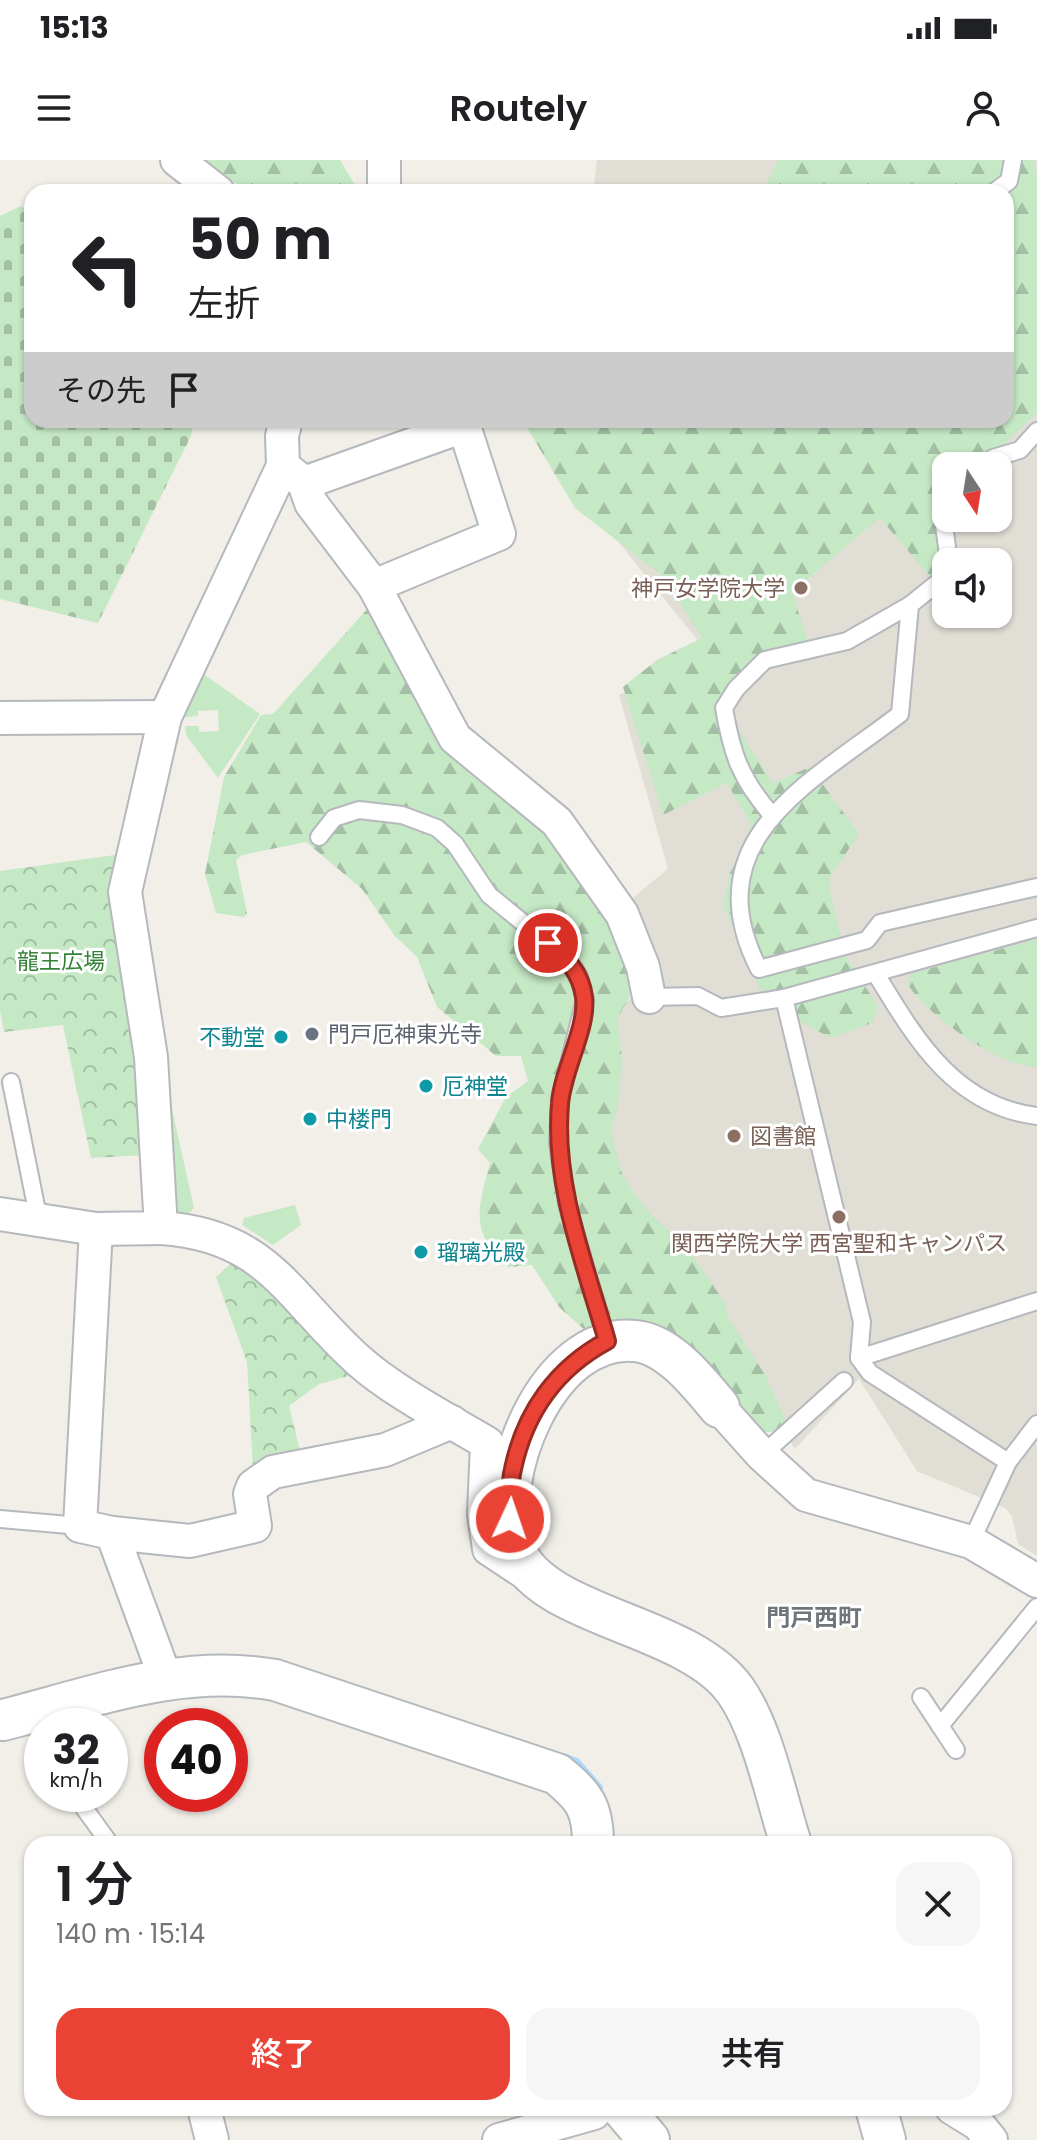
<!DOCTYPE html>
<html lang="ja">
<meta charset="utf-8">
<style>
body{margin:0;font-family:Poppins,"Noto Sans JP",sans-serif;background:#f6f6f6;color:#202124;height:100vh;display:flex;flex-direction:column;font-size:30px;white-space:nowrap}
*{box-sizing:border-box;margin:0}
p{font-size:26px;color:#757577}
.icon{flex:none;width:44px;height:44px;fill:none;stroke:currentColor;stroke-width:2;stroke-linecap:round;stroke-linejoin:round}
.map{position:relative;flex:1;overflow:hidden}
.details{position:absolute;left:24px;top:1676px;width:988px;height:280px;display:flex;flex-direction:column;background:#fff;border-radius:24px;box-shadow:0 2px 6px #0004}
.details>*{flex:none}
.top-card{position:absolute;left:24px;top:24px;width:990px;height:244px;border-radius:24px;box-shadow:0 2px 6px #0004;background:#fff;color:#202124;overflow:hidden}
.needle{width:52px;rotate:168deg}
.buttons{position:absolute;left:932px;top:292px;display:grid;gap:16px}
.buttons a{display:grid;place-items:center;width:80px;height:80px;border-radius:16px;background:#fff;box-shadow:0 2px 6px #0004;font-size:40px}
.speed{position:absolute;left:24px;top:1548px;display:flex;gap:16px;font-size:40px;font-weight:700;text-align:center}
.speed>*{display:grid;place-content:center;width:104px;height:104px;border-radius:50%;background:#fff;box-shadow:0 2px 6px #0004;line-height:1}
.speed small{font-size:20px;font-weight:400}
.speed .limit{border:12px solid #d22;background:#fff;color:#111}
.pin{position:absolute;display:grid;place-items:center;width:68px;height:68px;color:#fff;margin:-34px;border:4px solid #fff;border-radius:50%;box-shadow:0 2px 8px #0007}
.me{position:absolute;width:88px;margin:-44px;rotate:3deg;stroke-linejoin:round;filter:drop-shadow(0 0 6px #0008)}
.turn{display:flex;align-items:center;gap:28px;height:168px;padding:0 32px;font-size:36px}
.turn .icon{width:104px;height:104px;stroke-width:2.5}
.turn b{display:block;font-size:56px;line-height:68px}
.then{display:flex;align-items:center;height:76px;padding:0 32px;background:#0003;gap:16px;font-size:30px}
.round{display:grid;place-items:center;flex:none;width:84px;height:84px;border-radius:24px;background:#f6f6f6}
.headline{display:flex;align-items:center;justify-content:space-between;height:136px;padding:0 32px}
h1{font-size:48px;font-weight:600;line-height:60px}
.cta{display:flex;gap:16px;margin-top:auto;padding:16px 32px}
.cta a{flex:1;height:92px;border-radius:24px;background:#ea4335;color:#fff;font-size:32px;font-weight:600;line-height:92px;text-align:center}
.cta a+a{background:#f6f6f6;color:#202124}
.status{display:flex;justify-content:space-between;align-items:center;height:56px;padding:0 40px;background:#fff;direction:ltr}
.status svg{height:22px;fill:currentColor}
header{display:flex;justify-content:space-between;align-items:center;height:104px;padding:0 32px;background:#fff;font-size:36px;font-weight:600}
.map>svg:first-child{display:block}
.education{fill:#e1ded6;fill-rule:evenodd}
.forest{fill:url(#forest-firs)}
.cemetery{fill:url(#cemetery-stones)}
.park{fill:url(#park-crowns)}
.garden{fill:#c5e8c5}
.lines{fill:none;stroke-linecap:round;stroke-linejoin:round}
.stream{stroke:#aadaff;stroke-width:10}
.service-casing{stroke:#b5b8bc;stroke-width:20}
.minor-casing{stroke:#b5b8bc;stroke-width:36}
.tertiary-casing{stroke:#b5b8bc;stroke-width:44}
.service{stroke:#fff;stroke-width:16}
.minor{stroke:#fff;stroke-width:32}
.tertiary{stroke:#fff;stroke-width:40}
.route-casing{stroke:#982c22;stroke-width:20}
.route{stroke:#ea4335;stroke-width:14}
.education-dot{fill:#8d6e63;stroke:#fff;stroke-width:3}
.worship-dot{fill:#6b7280;stroke:#fff;stroke-width:3}
.culture-dot{fill:#0f9aa8;stroke:#fff;stroke-width:3}
.labels{text-anchor:middle;dominant-baseline:central;stroke-width:6;stroke-linejoin:round;paint-order:stroke}
.education-label{font-size:22px;fill:#785e54;stroke:#fff;text-anchor:end}
.park-label{font-size:22px;fill:#348238;stroke:#fff}
.worship-label{font-size:22px;fill:#5b616d;stroke:#fff;text-anchor:start}
.culture-label{font-size:22px;fill:#0d838f;stroke:#fff;text-anchor:start}
.neighbourhood-label{font-size:24px;font-weight:bold;fill:#70757a;stroke:#fff}
</style>
<div class="status"><b>15:13</b><svg viewBox="0 0 49 12"><path d="M0 12V9h3v3zM5 12V6h3v6zM10 12V3h3v9zM15 12V0h3v12zM26 1h20v11H26zM47 4h2v5h-2z"/></svg></div>
<header><svg class="icon" aria-label="menu" viewBox="0 0 24 24"><path d="M4 6h16M4 12h16M4 18h16"/></svg>Routely<svg class="icon" aria-label="person" viewBox="0 0 24 24"><circle cx="12" cy="8" r="4"/><path d="M4 21q1-7 8-7t8 7"/></svg></header>
<div class="map">
<svg width="1037" height="1980" viewBox="0 0 1037 1980">
<defs>
<pattern id="forest-firs" width="22" height="20" patternUnits="userSpaceOnUse" patternTransform="scale(2)"><rect width="22" height="20" fill="#c5e8c5"/><path d="M5 1l3.5 6h-7zM16 11l3.5 6h-7z" fill="#a3c0a4"/></pattern>
<pattern id="cemetery-stones" width="16" height="16" patternUnits="userSpaceOnUse" patternTransform="scale(2)"><rect width="16" height="16" fill="#c5e8c5"/><path d="M2 7V4a2 2 0 0 1 4 0v3zM10 15v-3a2 2 0 0 1 4 0v3z" fill="#a3c0a4"/></pattern>
<pattern id="park-crowns" width="20" height="18" patternUnits="userSpaceOnUse" patternTransform="scale(2)"><rect width="20" height="18" fill="#c5e8c5"/><path d="M2 6a3 3 0 1 1 6 0M12 15a3 3 0 1 1 6 0" fill="none" stroke="#a3c0a4"/></pattern>
</defs>
<rect width="100%" height="100%" fill="#f1efe8"/>
<!-- education -->
<path class="education" d="M 597,0 L 1037,0 L 1037,1396 L 1018,1384 L 1012,1356 L 1005,1348 L 917,1311 L 859,1219 L 795,1289 L 669,1088 L 614,1026 L 605,959 L 613,853 L 653,819 L 630,740 L 668,709 L 619,535 L 708,493 L 520,260 L 1006,260 L 1006,32 L 593,32 ZM 946,306 L 998,306 L 998,358 L 946,358 ZM 946,402 L 998,402 L 998,454 L 946,454 Z"/>
<!-- forest -->
<g class="forest">
<polygon points="197,0 340,0 359,32 254,32 201,6"/>
<polygon points="778,0 1034,0 1037,14 1037,253 981,306 946,306 948,358 931,418 880,358 792,432 808,481 721,543 773,623 810,607 859,674 830,717 830,730 845,796 878,846 872,863 831,878 767,844 723,745 730,713 751,674 750,663 727,623 663,655 623,527 657,500 702,478 664,417 575,348 526,266 528,260 1006,260 1006,32 762,32"/>
<path d="M 369,447 L 402,506 L 543,659 L 612,757 L 635,827 L 617,859 L 622,898 L 618,945 L 611,967 L 613,981 L 622,1014 L 635,1035 L 653,1057 L 684,1083 L 725,1143 L 728,1157 L 765,1215 L 786,1261 L 779,1272 L 761,1272 L 649,1170 L 586,1171 L 559,1147 L 532,1105 L 508,1107 C 469,1073 478,1047 490,1003 L 478,989 L 506,937 L 528,921 L 521,896 L 496,896 L 437,847 L 417,797 L 395,776 L 362,729 L 306,682 L 242,695 L 236,700 L 247,753 L 244,757 L 216,753 L 205,714 L 224,617 L 261,555 L 273,554 Z"/>
<path d="M 1037,779 L 1037,907 C 1001,908 928,856 908,825 L 910,814 Z"/>
</g>
<!-- cemetery -->
<polygon class="cemetery" points="21,46 32,53 32,260 194,260 191,276 98,463 0,439 0,56"/>
<!-- park -->
<g class="park">
<polygon points="122,694 146,995 91,998 63,865 4,872 0,851 0,711"/>
<polygon points="235,1100 343,1204 349,1216 319,1224 289,1246 301,1295 253,1309 247,1202 216,1117"/>
</g>
<!-- garden -->
<g class="garden">
<polygon points="199,511 260,554 218,618 186,575 185,566 199,566 199,572 219,571 218,550 198,551 198,556 185,557 184,548"/>
<polygon points="171,945 194,1048 183,1059 174,1054 163,947"/>
<polygon points="295,1045 301,1065 273,1085 242,1065 244,1058"/>
</g>
<g class="lines">
<!-- stream -->
<polyline class="stream" points="563,1598 576,1603 598,1628"/>
<!-- service casing -->
<g class="service-casing">
<g id="service">
<polyline points="994,32 1009,21 1013,0"/>
<polyline points="985,306 993,298 1020,290 1037,271"/>
<polyline points="946,346 942,350 949,402"/>
<path d="M 946,416 L 910,445 L 900,554 C 812,622 692,679 759,809 L 867,780 L 880,763 L 1037,727"/>
<path d="M 771,654 C 740,618 732,594 724,548 L 736,529 L 765,500 L 847,481 L 910,445"/>
<polyline points="319,677 334,658 359,650 402,655 437,668 455,684 489,735 565,797 579,817 585,839 560,940 558,983 567,1044 607,1181"/>
<path d="M 876,814 C 915,878 954,946 1037,956"/>
<polyline points="649,837 698,836 721,848 784,838 1037,768"/>
<polyline points="784,838 862,1162 859,1198 870,1213 1008,1302"/>
<polyline points="11,922 39,1061"/>
<polyline points="859,1198 1037,1141"/>
<polyline points="762,1295 844,1221"/>
<polyline points="0,1359 80,1366"/>
<polyline points="971,1382 1008,1302 1037,1264"/>
<polyline points="921,1537 956,1590"/>
<polyline points="940,1566 1037,1447"/>
<polyline points="74,1634 110,1684"/>
</g>
</g>
<!-- minor casing -->
<g class="minor-casing">
<g id="minor">
<polyline points="177,0 218,32"/>
<polyline points="384,32 384,0"/>
<polyline points="283,306 304,323 311,343 374,426 455,578 557,662 622,754 643,807 649,837"/>
<polyline points="304,323 464,266 467,260"/>
<polyline points="374,426 499,374 464,266"/>
<polyline points="0,558 165,557"/>
<polyline points="0,1054 96,1069 161,1068 151,897 125,732 165,557 283,306 282,276 286,260"/>
<path d="M 161,1068 C 268,1075 288,1137 358,1200 C 391,1230 448,1260 487,1283 L 484,1354 L 489,1389 L 530,1416"/>
<polyline points="96,1069 80,1366 112,1373 165,1517"/>
<polyline points="719,1247 762,1295 806,1335 971,1382 1037,1421"/>
<polyline points="112,1373 190,1381 255,1366 250,1334 253,1326 273,1312 385,1290 452,1262"/>
<polyline points="204,1948 212,1980"/>
<polyline points="952,1948 978,1964 991,1980"/>
<polyline points="499,1980 594,1953"/>
</g>
</g>
<!-- tertiary casing -->
<g class="tertiary-casing">
<g id="tertiary">
<path d="M 719,1247 C 699,1223 669,1184 635,1181 C 548,1172 489,1319 515,1389 C 541,1458 687,1463 735,1530 C 763,1569 776,1638 791,1684"/>
<path d="M 3,1560 C 94,1537 181,1503 275,1520 L 557,1614 C 585,1637 593,1648 593,1684"/>
<polyline points="622,1948 649,1980"/>
<polyline points="876,1948 885,1980"/>
</g>
</g>
<!-- service -->
<use href="#service" class="service"/>
<!-- minor -->
<use href="#minor" class="minor"/>
<!-- tertiary -->
<use href="#tertiary" class="tertiary"/>
</g>
<g class="lines">
<!-- route casing -->
<g class="route-casing">
<path id="route" d="M 510,1359 C 511,1343 509,1324 513,1309 C 525,1252 557,1208 607,1181 C 585,1104 553,1025 560,944 C 562,911 588,868 584,837 C 581,813 566,797 548,783"/>
</g>
<!-- route -->
<use href="#route" class="route"/>
</g>
<!-- markers -->
<g class="education-dot">
<circle cx="801" cy="428" r="8"/>
<circle cx="734" cy="976" r="8"/>
<circle cx="839" cy="1057" r="8"/>
</g>
<circle class="worship-dot" cx="312" cy="874" r="8"/>
<g class="culture-dot">
<circle cx="281" cy="877" r="8"/>
<circle cx="426" cy="926" r="8"/>
<circle cx="310" cy="959" r="8"/>
<circle cx="421" cy="1092" r="8"/>
</g>
<g class="labels">
<!-- education labels -->
<g class="education-label">
<text x="785" y="428">神戸女学院大学</text>
<text x="750" y="976" text-anchor="start">図書館</text>
<text x="839" y="1083" text-anchor="middle">関西学院大学 西宮聖和キャンパス</text>
</g>
<!-- park labels -->
<g class="park-label">
<text x="61" y="801">龍王広場</text>
</g>
<!-- worship labels -->
<g class="worship-label">
<text x="328" y="874">門戸厄神東光寺</text>
</g>
<!-- culture labels -->
<g class="culture-label">
<text x="265" y="877" text-anchor="end">不動堂</text>
<text x="442" y="926">厄神堂</text>
<text x="326" y="959">中楼門</text>
<text x="437" y="1092">瑠璃光殿</text>
</g>
<!-- neighbourhood labels -->
<g class="neighbourhood-label">
<text x="814" y="1457">門戸西町</text>
</g>
</g>
</svg>
<div class="buttons">
<a><svg class="needle" viewBox="-14 -14 28 28"><path d="M0-13l5 13h-10z" fill="#e53935"/><path d="M0 13l5-13h-10z" fill="#757577"/></svg></a>
<a><svg class="icon" aria-label="sound" viewBox="0 0 24 24"><path d="M4 9h4l5-4v14l-5-4H4zM17 9q2 3 0 6"/></svg></a>
</div>
<div class="speed"><div>32<small>km/h</small></div><div class="limit">40</div></div>
<div class="pin" style="left:548px;top:783px;background:#d93025"><svg class="icon" aria-label="arrive" viewBox="0 0 24 24"><path d="M6 21V4h12l-3 4 3 4H6"/></svg></div>
<svg class="me" style="left:510px;top:1359px" viewBox="-20 -20 40 40"><circle r="17" fill="#ea4335" stroke="#fff" stroke-width="3"/><path d="M0-11L8 9 0 5-8 9z" fill="#fff"/></svg>
<div class="top-card">
<div class="turn"><svg class="icon" aria-label="left" viewBox="0 0 24 24"><path d="M17 20v-9H6M10 6l-5 5 5 5"/></svg><div><b>50 m</b>左折</div></div>
<div class="then">その先<svg class="icon" aria-label="arrive" viewBox="0 0 24 24"><path d="M6 21V4h12l-3 4 3 4H6"/></svg></div>
</div>
<section class="details">
<div class="headline"><div><h1>1 分</h1><p>140 m · 15:14</p></div><a class="round"><svg class="icon" aria-label="close" viewBox="0 0 24 24"><path d="M6 6l12 12M18 6L6 18"/></svg></a></div>
<div class="cta"><a>終了</a><a>共有</a></div>
</section>
</div>
